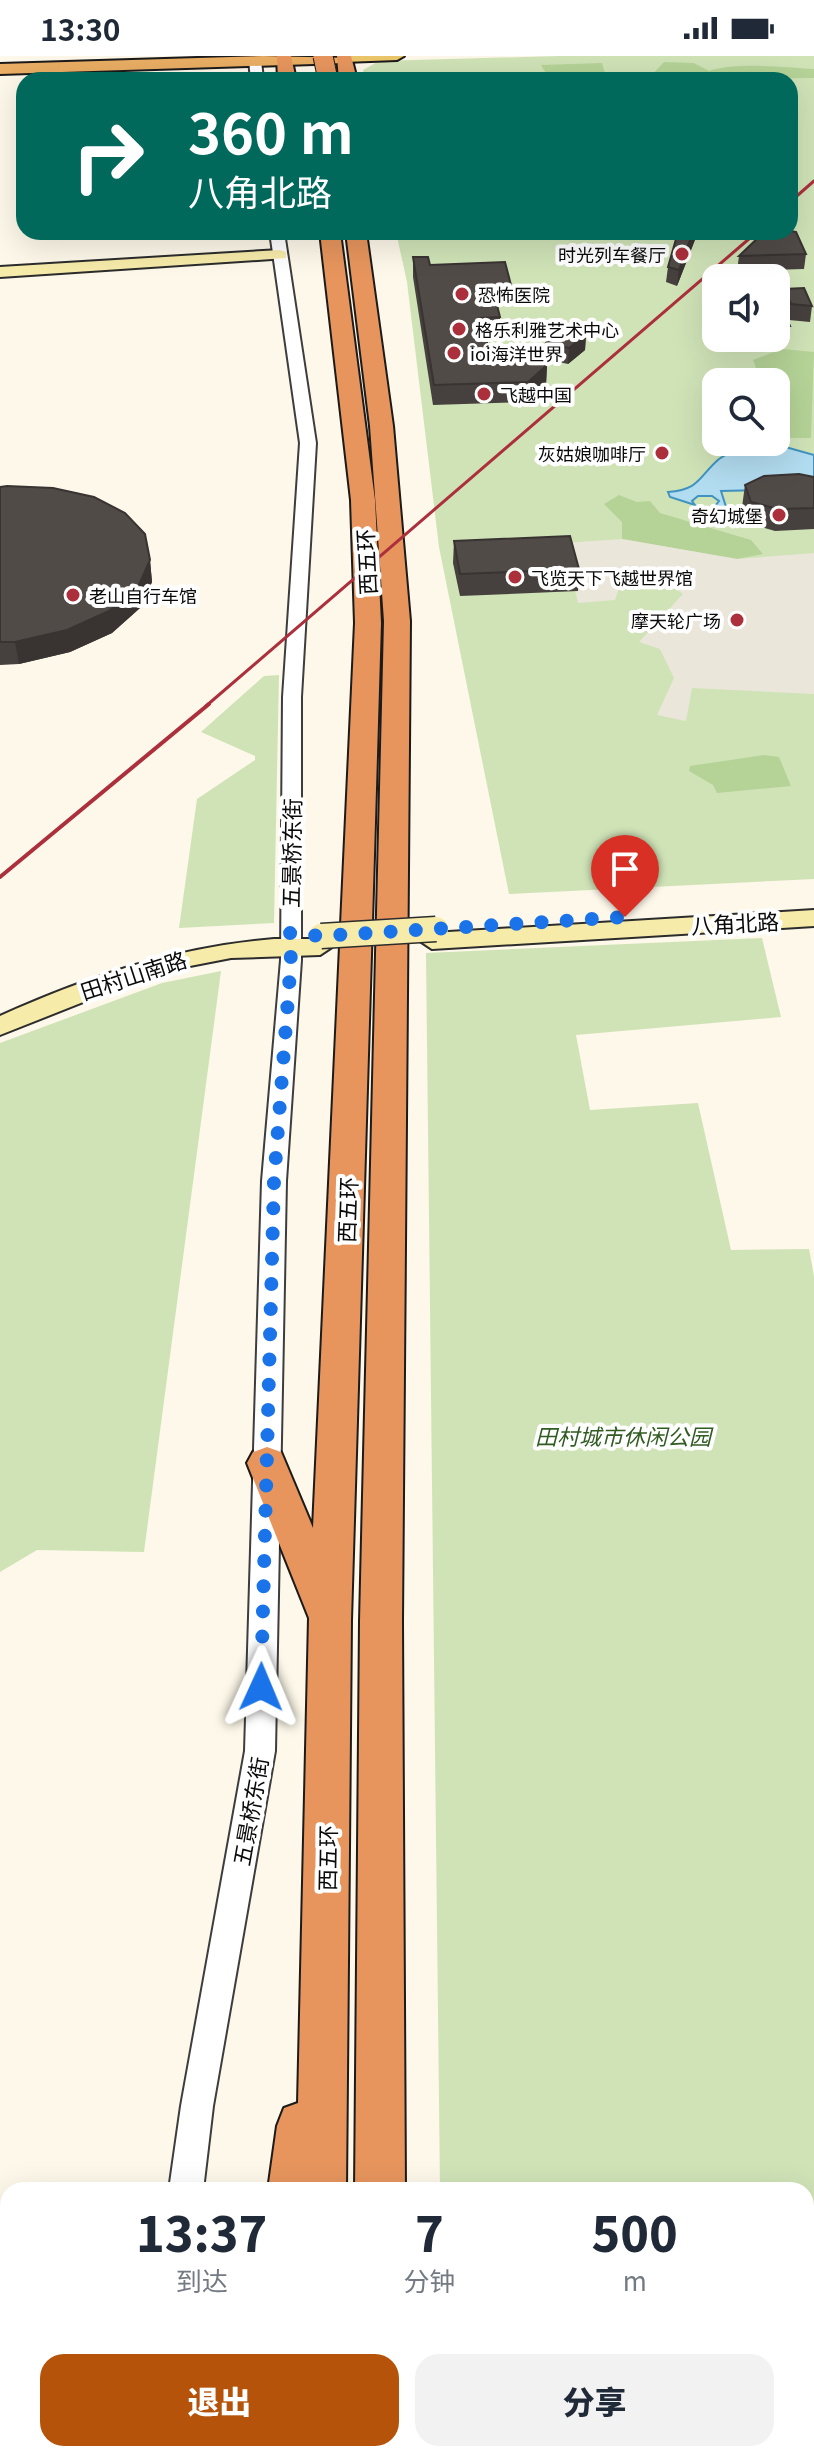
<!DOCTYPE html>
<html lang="zh">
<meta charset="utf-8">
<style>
body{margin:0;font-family:Georgia,"Noto Sans SC",serif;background:#f2f2f3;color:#1f2937;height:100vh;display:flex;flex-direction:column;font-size:30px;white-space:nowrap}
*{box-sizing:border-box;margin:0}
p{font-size:26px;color:#747a83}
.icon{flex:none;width:44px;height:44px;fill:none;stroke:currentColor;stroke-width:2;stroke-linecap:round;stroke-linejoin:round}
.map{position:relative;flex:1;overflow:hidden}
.drawer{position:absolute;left:0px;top:2126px;width:814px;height:280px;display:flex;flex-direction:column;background:#fff;border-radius:24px 24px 0 0;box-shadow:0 8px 32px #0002}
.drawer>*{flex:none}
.hud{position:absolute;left:16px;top:16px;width:782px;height:168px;border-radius:24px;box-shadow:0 8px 32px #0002;background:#00695c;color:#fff;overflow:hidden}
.tools{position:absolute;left:702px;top:208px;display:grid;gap:16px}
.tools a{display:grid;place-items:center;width:88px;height:88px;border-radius:16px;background:#fff;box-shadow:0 8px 32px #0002;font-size:40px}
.pin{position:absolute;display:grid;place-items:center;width:68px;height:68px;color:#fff;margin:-82px -34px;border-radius:50% 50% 50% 0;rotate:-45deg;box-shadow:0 0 8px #0007}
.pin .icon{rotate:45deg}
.me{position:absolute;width:88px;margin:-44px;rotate:1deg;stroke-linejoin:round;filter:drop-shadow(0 0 6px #0008)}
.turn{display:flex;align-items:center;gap:28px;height:168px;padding:0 40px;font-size:36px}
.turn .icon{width:104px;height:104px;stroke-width:2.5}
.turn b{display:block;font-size:56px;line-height:68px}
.eta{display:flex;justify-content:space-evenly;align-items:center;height:136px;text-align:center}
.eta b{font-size:48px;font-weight:800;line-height:56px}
.button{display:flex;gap:16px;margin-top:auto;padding:16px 40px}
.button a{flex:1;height:92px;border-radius:24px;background:#b45309;color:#fff;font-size:32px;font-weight:800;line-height:92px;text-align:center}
.button a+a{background:#f2f2f3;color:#1f2937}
.status{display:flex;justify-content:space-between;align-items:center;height:56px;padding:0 40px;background:#fff;direction:ltr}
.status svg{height:22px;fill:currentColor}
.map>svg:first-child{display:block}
.green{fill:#d0e3b7;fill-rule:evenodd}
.forest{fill:#b5d397}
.plaza{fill:#ebe6da}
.water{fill:#b2dcf0;stroke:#4093c0;stroke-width:2}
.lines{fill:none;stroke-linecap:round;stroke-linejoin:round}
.tertiary-casing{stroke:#3d3d3d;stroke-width:4}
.secondary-casing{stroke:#2c2c2c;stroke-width:4}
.primary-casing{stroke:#1b1b1b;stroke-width:4}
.trunk-casing{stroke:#1b1b1b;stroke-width:4}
.motorway-casing{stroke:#1b1b1b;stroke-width:4}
.tertiary{fill:#fff;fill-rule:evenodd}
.secondary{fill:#f7ebaa;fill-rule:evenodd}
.primary{fill:#ecc66a;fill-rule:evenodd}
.trunk{fill:#eaae64;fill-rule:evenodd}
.motorway{fill:#e7955d;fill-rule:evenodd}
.rail-far1{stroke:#ac303c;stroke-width:3}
.rail{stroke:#ac303c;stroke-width:4}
.secondary-bridge-casing{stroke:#2c2c2c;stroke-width:27;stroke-linecap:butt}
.motorway-bridge-casing{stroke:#1b1b1b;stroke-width:21;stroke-linecap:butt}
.secondary-bridge{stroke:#f7ebaa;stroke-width:24}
.motorway-bridge{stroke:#e7955d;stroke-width:19}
.wall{fill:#46403e}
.shaded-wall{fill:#393432}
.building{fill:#514b48;stroke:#393432;stroke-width:2}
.route{stroke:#1a73e8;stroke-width:14;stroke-dasharray:0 25.2}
.poi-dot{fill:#ac303c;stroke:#fff;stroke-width:3}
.labels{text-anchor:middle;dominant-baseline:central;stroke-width:8;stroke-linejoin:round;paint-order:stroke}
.far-poi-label{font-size:18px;fill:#0a0a0a;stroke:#fff;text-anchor:start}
.street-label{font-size:22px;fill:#0a0a0a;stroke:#fff}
.park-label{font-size:22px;font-style:italic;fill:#305b21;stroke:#fff}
</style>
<div class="status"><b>13:30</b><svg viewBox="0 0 49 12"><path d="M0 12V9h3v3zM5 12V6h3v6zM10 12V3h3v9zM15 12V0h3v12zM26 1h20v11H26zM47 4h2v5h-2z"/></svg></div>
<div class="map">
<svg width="814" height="2406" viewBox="0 0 814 2406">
<rect width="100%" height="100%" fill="#fdf8e9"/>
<!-- green -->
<g class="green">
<path d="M 559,0 L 814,0 L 814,823 L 509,838 L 439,491 L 407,226 L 396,176 L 790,176 L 790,24 L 365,24 L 363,14 L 379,5 ZM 716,222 L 776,222 L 776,282 L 716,282 ZM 716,326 L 776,326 L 776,386 L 716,386 Z"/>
<polygon points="279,619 274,867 179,872 197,743 255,704 255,700 201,676 264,620"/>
<polygon points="762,882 781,961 576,979 590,1054 698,1047 731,1194 809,1193 814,1220 814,2406 711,2406 704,2398 806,2398 806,2134 440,2134 426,897"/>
<polygon points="221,915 144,1496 37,1494 0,1516 0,987 162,927"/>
</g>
<!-- forest -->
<g class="forest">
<path d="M 664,6 L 694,7 L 709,15 C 737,6 784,11 814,13 L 814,22 L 647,24 Z"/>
<polygon points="602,7 607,24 550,24 541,9"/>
<polygon points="782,293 814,296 811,382 784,382 776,362 776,326 761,326 753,304"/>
<polygon points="619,439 637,446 650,445 660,457 751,484 763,498 737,503 622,483 622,466 604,448"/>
<polygon points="764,699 779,701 791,730 717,737 713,729 689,715 690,710"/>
</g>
<!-- plaza -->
<polygon class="plaza" points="622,483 737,503 814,497 814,638 692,632 686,665 657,659 674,622 660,593 639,586 683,538 658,520 622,523 615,544 578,547 564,487"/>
<!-- water -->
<path class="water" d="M 789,392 L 814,399 L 814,433 L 721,435 L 727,454 L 712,454 L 719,445 L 712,440 L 698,440 L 692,445 L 695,449 L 670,441 L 668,436 C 700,434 699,420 719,403 C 737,389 768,392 789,392 Z"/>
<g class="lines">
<!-- tertiary casing -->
<g class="tertiary-casing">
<g id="tertiary">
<polygon points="255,1 261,4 263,24 251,24 249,4"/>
<polygon points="270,176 284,176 316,387 301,641 301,904 286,1125 275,1695 213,2050 203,2134 169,2134 181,2050 245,1695 262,1125 281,904 283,641 300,387"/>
<polygon points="626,2398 667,2398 670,2406 629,2406"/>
</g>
</g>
<!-- secondary casing -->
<g class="secondary-casing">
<g id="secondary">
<polygon points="280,194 286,196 286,202 0,221 0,211"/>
<polygon points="814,854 814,870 432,893 420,885 432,877"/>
<path d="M 274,883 L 320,883 L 332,891 L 320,899 L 231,902 L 159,916 L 0,979 L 0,960 C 89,920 176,891 274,883 Z"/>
</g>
</g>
<!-- primary casing -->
<g class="primary-casing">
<polygon id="primary" points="338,0 404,0 397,4 344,6 339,5"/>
</g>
<!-- trunk casing -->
<g class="trunk-casing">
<polygon id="trunk" points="263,0 352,2 344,7 0,18 0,8"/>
</g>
<!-- motorway casing -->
<g class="motorway-casing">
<g id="motorway">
<polygon points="277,0 291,0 296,24 278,24"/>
<polygon points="337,0 351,0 357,24 339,24"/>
<polygon points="320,176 340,176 375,444 381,567 351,1564 346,2134 268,2134 277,2070 284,2052 298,2047 309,1562 247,1407 253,1396 267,1391 281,1396 313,1472 355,567 351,444"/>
<polygon points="346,176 366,176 393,370 410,565 402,1565 405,2134 355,2134 360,1565 384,565 370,370"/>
<polygon points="120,2398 174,2398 173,2406 119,2406"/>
<polygon points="228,2398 282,2398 280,2406 226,2406"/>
<rect x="289" y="2398" width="54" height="8"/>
<rect x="352" y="2398" width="54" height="8"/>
<polygon points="416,2398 470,2398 473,2406 419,2406"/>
</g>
</g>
<!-- tertiary -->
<use href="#tertiary" class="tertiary"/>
<!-- secondary -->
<use href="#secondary" class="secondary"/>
<!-- primary -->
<use href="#primary" class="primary"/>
<!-- trunk -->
<use href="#trunk" class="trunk"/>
<!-- motorway -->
<use href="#motorway" class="motorway"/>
<!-- rail-far1 -->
<g class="rail-far1">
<polyline points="790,146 814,125"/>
<polyline points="206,650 757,176"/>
</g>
<!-- rail -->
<polyline class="rail" points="0,821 209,648"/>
<!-- secondary-bridge casing -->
<g class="secondary-bridge-casing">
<polyline id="secondary-bridge" points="321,880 436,873"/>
</g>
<!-- motorway-bridge casing -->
<g class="motorway-bridge-casing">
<polyline id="motorway-bridge" points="323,0 328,24"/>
</g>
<!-- secondary-bridge -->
<use href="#secondary-bridge" class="secondary-bridge"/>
<!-- motorway-bridge -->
<use href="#motorway-bridge" class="motorway-bridge"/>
</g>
<!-- wall -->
<g class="wall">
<polygon points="678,176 698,176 677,230 666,226 668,211"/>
<polygon points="806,198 804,213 737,215 739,200"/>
<polygon points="413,201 430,209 511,229 511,248 497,249 500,261 500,281 486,281 489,295 547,309 546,329 527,346 433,349 413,221"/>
<polygon points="785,233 812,250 810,266 789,264 783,248"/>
<polygon points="776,243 790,270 788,283 751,284 750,282 776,282"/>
<polygon points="586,278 585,294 568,308 545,303 546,287"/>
<polygon points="814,421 814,473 775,475 748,467 742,451 745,429"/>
<polygon points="0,431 150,504 152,526 140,552 112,577 70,596 19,608 0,609"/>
<polygon points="454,485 579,513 578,535 460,540 453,507"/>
</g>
<!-- shaded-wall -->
<g class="shaded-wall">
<polygon points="693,176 698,176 677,230 679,214"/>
<polygon points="586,278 585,294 568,308 569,292"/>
<polygon points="547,309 546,329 527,346 528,326"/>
<polygon points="150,504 152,526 140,552 112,577 70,596 19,608 15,586"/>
</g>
<!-- building -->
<g class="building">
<polygon points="790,175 796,176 806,198 739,200 764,176"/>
<polygon points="678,176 693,176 679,214 668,211"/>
<polygon points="413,201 428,201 430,209 505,206 511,229 492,229 500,261 481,262 489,295 530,294 547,309 528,326 434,329"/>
<polygon points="804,232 812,250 791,248 785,233"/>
<polygon points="776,243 778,243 790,270 776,270"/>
<polygon points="556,268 564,268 586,278 569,292 546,287"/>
<polygon points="799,418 814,421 814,452 778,453 751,446 745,429 764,420"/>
<polygon points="7,430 53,432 94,441 125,457 145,478 150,504 138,531 109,555 67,574 15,586 0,586 0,431"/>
<polygon points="570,480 579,513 460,518 454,485"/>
</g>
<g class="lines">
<!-- route -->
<polyline class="route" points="261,1631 274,1125 291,904 289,877 321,880 625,861"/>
</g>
<!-- markers -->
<g class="poi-dot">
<circle cx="682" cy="198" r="8"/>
<circle cx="462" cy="238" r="8"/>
<circle cx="459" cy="273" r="8"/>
<circle cx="454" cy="297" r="8"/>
<circle cx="484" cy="338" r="8"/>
<circle cx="662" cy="397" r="8"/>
<circle cx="779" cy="459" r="8"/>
<circle cx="515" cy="521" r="8"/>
<circle cx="73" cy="539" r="8"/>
<circle cx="737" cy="564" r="8"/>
</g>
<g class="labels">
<!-- far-poi labels -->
<g class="far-poi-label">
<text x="666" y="198" text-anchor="end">时光列车餐厅</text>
<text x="478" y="238">恐怖医院</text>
<text x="475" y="273">格乐利雅艺术中心</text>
<text x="470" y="297">ioi海洋世界</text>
<text x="500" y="338">飞越中国</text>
<text x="646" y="397" text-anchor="end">灰姑娘咖啡厅</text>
<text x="763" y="459" text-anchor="end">奇幻城堡</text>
<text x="531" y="521">飞览天下飞越世界馆</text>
<text x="89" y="539">老山自行车馆</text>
<text x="721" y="564" text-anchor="end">摩天轮广场</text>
</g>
<!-- street labels -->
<g class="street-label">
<text transform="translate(365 506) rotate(-93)">西五环</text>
<text transform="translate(290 797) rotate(-89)">五景桥东街</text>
<text transform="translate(735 866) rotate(-3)">八角北路</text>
<text transform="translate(133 918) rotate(-18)">田村山南路</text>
<text transform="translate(346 1154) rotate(-88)">西五环</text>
<text transform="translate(249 1755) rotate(-80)">五景桥东街</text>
<text transform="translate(326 1802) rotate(-89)">西五环</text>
</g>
<!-- park labels -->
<g class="park-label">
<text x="623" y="1379">田村城市休闲公园</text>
</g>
</g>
</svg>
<div class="tools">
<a><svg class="icon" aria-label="sound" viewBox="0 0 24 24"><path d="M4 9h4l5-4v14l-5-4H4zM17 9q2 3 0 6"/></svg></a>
<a><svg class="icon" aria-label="search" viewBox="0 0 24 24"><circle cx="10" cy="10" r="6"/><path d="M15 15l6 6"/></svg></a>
</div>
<div class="pin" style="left:625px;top:861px;background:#d93025"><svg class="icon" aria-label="arrive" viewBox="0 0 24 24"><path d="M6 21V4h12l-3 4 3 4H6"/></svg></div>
<svg class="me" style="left:261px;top:1631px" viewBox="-20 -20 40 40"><path d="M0-17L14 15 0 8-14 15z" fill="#1a73e8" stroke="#fff" stroke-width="4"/></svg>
<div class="hud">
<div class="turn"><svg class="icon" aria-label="right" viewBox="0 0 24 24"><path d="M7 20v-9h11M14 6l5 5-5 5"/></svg><div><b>360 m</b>八角北路</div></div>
</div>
<section class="drawer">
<div class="eta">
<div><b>13:37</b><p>到达</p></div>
<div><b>7</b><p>分钟</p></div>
<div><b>500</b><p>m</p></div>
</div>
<div class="button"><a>退出</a><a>分享</a></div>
</section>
</div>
